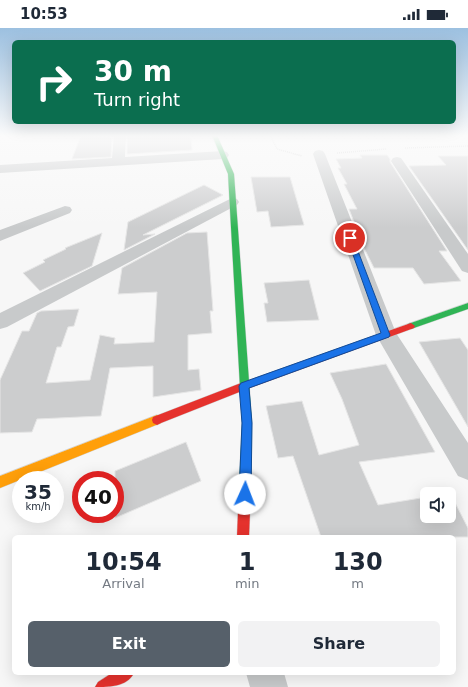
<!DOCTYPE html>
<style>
body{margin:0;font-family:"DejaVu Sans",sans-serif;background:#f2f2f3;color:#1f2937;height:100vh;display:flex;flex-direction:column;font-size:15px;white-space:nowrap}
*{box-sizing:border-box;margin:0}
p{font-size:13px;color:#747a83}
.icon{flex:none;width:22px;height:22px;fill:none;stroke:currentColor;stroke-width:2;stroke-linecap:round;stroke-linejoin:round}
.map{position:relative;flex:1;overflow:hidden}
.panel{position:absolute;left:12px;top:507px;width:444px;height:140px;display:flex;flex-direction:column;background:#fff;border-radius:6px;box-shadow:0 4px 16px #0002}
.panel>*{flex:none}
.top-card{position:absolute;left:12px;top:12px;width:444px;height:84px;border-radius:6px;box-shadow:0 4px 16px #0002;background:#0b6e4f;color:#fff;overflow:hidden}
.controls{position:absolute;left:420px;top:459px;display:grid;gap:8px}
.controls a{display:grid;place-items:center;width:36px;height:36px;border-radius:6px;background:#fff;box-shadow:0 4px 16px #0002;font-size:20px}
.speed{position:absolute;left:12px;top:443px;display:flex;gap:8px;font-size:20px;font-weight:700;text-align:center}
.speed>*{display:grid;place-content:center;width:52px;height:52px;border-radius:50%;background:#fff;box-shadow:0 4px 16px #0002;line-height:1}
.speed small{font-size:10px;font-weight:400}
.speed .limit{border:6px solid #d22;background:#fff;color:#111}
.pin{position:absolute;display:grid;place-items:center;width:34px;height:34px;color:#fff;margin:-17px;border:2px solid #fff;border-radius:50%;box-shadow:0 1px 4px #0007}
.me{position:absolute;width:44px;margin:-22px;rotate:2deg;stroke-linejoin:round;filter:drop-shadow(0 0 3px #0008)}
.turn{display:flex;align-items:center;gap:14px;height:84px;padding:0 16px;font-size:18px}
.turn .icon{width:52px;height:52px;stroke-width:2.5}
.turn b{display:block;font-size:28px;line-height:34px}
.eta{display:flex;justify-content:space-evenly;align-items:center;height:68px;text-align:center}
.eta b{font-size:24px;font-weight:800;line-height:28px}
.primary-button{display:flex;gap:8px;margin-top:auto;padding:8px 16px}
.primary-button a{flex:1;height:46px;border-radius:6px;background:#56606a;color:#fff;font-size:16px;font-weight:800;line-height:46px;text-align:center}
.primary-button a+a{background:#f2f2f3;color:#1f2937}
.status{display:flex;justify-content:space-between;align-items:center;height:28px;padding:0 20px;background:#fff;direction:ltr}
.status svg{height:11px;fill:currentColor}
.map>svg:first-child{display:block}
.building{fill:#cccdce;stroke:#e6e6e6}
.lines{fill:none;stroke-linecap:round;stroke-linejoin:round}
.fast-casing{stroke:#d2d3d4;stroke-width:1}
.slow-casing{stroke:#d2d3d4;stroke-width:1}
.jam-casing{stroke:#d2d3d4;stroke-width:1}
.path{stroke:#c7c7c8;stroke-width:1.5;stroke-dasharray:1 1;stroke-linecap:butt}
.street{fill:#c8cacb;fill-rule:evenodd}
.fast{fill:#30b455;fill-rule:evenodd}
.slow{fill:#ff9f0a;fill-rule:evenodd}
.jam{fill:#e5322d;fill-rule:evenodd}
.route{fill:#1a73e8;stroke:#114b97}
</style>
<div class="status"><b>10:53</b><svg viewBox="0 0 49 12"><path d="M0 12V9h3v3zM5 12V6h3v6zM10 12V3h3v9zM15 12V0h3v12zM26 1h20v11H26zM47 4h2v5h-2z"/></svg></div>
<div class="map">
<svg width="468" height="659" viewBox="0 0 468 659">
<rect width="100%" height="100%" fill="#f7f7f7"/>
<!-- building -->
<g class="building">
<polygon points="81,107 112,109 111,129 72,131"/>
<polygon points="191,107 192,122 127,126 127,108"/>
<polygon points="360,127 387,127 390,131 390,134 447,223 439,223 461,253 424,256 413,240 374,240 364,220 349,181 357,181 344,156 347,156 338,140 341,140 336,131 362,130"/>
<polygon points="438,128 468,128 468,222 409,138 446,137"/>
<polygon points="251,149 290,149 304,197 271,199 268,183 257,184"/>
<polygon points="204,157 223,167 143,207 155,206 124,222 128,194"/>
<polygon points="207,204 213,283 210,283 212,305 188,307 188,342 199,341 201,362 153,369 153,338 110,340 101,388 37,391 32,404 0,405 0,352 22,303 29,303 37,285 41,283 79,281 74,298 68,299 61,319 57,319 46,355 90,352 100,307 115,310 114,316 154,314 157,264 118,266 122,240 187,205"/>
<polygon points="102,205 92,238 40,263 23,245 45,234 43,232 66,221 65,220"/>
<polygon points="309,252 319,292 267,294 264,275 268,275 264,255"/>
<polygon points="460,310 468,322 468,399 419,314"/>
<polygon points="386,336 435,424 359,434 378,477 427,469 427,488 449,488 449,466 446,466 450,465 468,500 468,509 321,509 293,428 278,430 266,378 302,373 319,427 359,417 342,371 330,345"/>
<polygon points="186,414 201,453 115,490 115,443"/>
</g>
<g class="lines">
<!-- fast casing -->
<g class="fast-casing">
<g id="fast">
<polygon points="212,107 217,107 234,146 252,395 251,458 249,462 245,464 241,462 239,458 242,395 228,146"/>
<polygon points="468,275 468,281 411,301 407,298 408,296"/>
</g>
</g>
<!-- slow casing -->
<g class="slow-casing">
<polygon id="slow" points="157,387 161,389 162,392 161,395 0,460 0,448"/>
</g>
<!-- jam casing -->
<g class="jam-casing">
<g id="jam">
<polygon points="411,295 415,298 414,300 247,361 161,395 157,397 153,395 152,392 153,389 241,355"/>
<polygon points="245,452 249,454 251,458 249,509 237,509 239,458 241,454"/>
<path d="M 112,645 L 134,645 C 127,659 109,659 95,659 L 98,654 Z"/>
</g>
</g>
<!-- path -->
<g class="path">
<polyline points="270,107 277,121 302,128"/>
<polyline points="405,120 468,118"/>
<polyline points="337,125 386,121"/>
</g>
<!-- street -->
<g class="street">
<polygon points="114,107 126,107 125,129 223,123 227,124 229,127 227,130 223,131 0,145 0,137 112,130"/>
<polygon points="319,122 323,123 325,126 396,305 468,415 468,452 458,448 376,307 313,126 315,123"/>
<polygon points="397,129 401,130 468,226 468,245 462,243 391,133 393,130"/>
<polygon points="232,170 237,171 239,174 237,177 7,299 0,301 0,285"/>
<polygon points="65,178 70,179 72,182 70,185 0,213 0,202"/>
<polygon points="246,645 284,645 288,659 250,659"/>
</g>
<!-- fast -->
<use href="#fast" class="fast"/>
<!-- slow -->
<use href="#slow" class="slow"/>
<!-- jam -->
<use href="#jam" class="jam"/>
</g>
<!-- sky -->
<linearGradient id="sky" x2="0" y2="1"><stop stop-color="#9cc0e0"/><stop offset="0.54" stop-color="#fbfbfb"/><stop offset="1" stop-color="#fbfbfb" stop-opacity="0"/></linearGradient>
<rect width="468" height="200" fill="url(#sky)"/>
<!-- route -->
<polygon class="route" points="348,208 353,210 390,307 389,309 249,360 252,395 251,466 249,470 245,472 241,470 239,466 242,395 239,358 241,355 381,305 347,210"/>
</svg>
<div class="controls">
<a><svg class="icon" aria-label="sound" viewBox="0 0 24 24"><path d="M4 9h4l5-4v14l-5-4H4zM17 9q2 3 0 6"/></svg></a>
</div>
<div class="speed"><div>35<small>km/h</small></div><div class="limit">40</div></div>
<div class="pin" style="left:350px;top:210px;background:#d93025"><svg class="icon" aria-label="arrive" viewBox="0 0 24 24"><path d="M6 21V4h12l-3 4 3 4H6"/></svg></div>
<svg class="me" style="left:245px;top:466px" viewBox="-20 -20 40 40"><circle r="19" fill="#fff"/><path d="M0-13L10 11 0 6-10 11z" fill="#1a73e8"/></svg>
<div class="top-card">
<div class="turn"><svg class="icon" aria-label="right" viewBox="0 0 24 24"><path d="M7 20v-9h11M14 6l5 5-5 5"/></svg><div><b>30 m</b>Turn right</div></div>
</div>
<section class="panel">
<div class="eta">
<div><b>10:54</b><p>Arrival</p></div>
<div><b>1</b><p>min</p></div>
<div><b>130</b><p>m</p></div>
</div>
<div class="primary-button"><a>Exit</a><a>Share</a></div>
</section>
</div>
